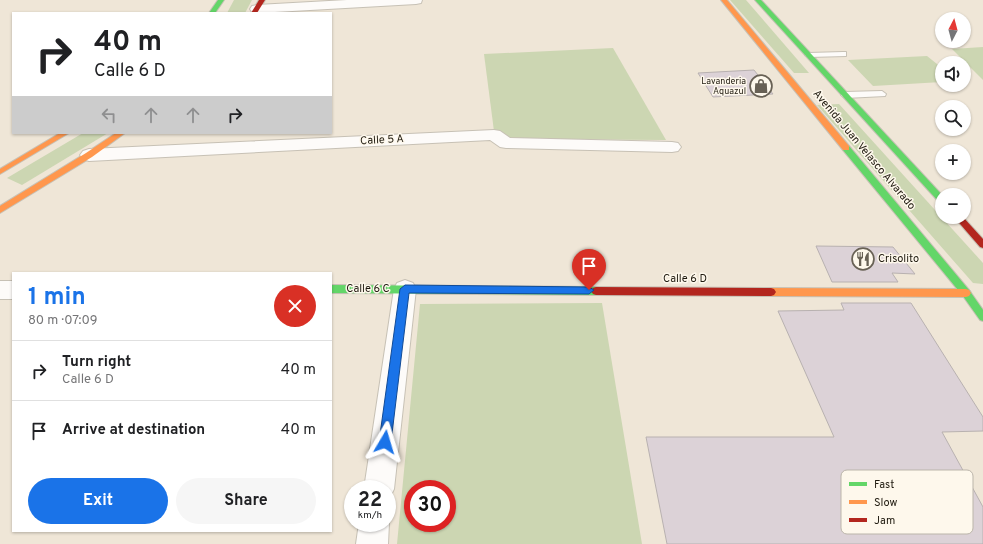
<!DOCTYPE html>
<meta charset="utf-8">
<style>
body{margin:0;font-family:Overpass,sans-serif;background:#f6f6f6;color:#202124;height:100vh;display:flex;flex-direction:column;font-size:15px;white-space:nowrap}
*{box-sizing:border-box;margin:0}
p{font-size:13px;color:#757577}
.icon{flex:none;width:22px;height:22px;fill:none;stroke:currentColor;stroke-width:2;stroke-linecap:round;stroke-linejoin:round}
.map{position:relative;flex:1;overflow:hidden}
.side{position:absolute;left:12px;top:272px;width:320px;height:260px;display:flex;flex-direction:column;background:#fff;border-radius:0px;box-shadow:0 1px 3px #0004}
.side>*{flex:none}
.top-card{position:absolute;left:12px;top:12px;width:320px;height:122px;border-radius:0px;box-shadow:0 1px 3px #0004;background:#fff;color:#202124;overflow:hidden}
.needle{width:26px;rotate:6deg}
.controls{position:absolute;left:935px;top:12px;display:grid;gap:8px}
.controls a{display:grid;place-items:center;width:36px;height:36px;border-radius:50%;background:#fff;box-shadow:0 1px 3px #0004;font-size:20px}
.speed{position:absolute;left:344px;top:480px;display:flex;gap:8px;font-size:20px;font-weight:700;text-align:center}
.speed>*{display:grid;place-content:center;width:52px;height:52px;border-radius:50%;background:#fff;box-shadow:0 1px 3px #0004;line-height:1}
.speed small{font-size:10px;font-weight:400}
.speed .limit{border:6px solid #d22;background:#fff;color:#111}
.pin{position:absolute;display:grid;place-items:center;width:34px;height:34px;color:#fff;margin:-41px -17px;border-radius:50% 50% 50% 0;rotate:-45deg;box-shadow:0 0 4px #0007}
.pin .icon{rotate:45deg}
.me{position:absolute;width:44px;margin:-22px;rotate:7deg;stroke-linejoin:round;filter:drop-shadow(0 0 3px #0008)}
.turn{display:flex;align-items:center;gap:14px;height:84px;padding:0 16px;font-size:18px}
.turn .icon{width:52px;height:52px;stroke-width:2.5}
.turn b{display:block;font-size:28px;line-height:34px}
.lanes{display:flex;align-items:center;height:38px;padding:0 16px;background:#0003;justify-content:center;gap:20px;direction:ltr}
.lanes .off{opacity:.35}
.round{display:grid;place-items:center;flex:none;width:42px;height:42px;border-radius:21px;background:#f6f6f6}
.headline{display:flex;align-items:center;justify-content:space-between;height:68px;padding:0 16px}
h1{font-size:24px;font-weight:700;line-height:30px;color:#1a73e8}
.button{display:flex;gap:8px;margin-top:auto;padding:8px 16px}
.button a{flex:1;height:46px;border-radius:24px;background:#1a73e8;color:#fff;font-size:16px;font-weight:700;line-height:46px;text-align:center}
.button a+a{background:#f6f6f6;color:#202124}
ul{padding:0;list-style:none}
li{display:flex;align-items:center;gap:12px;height:60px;padding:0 16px;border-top:1px solid #e0e0e0}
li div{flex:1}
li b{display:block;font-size:15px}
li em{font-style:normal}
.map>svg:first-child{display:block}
.green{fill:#ccd6b2;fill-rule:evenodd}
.building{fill:#dcd2d7;stroke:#b8b1b0}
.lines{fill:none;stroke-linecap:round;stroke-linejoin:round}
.lane-casing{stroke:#c7c1b5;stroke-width:2}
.street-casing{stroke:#c7c1b5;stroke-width:2}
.fast-casing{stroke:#c7c1b5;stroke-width:2}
.slow-casing{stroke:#c7c1b5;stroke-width:2}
.jam-casing{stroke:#c7c1b5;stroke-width:2}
.lane{fill:#fdfbf9;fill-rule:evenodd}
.street{fill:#fdfbf9;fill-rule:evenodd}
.fast{fill:#63d668;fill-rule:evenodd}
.slow{fill:#ff974d;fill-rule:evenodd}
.jam{fill:#b3261e;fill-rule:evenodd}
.route{fill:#1a73e8;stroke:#114b97}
.labels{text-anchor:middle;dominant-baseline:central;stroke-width:3;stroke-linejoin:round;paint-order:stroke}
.far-poi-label{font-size:9px;fill:#1f1a0f;stroke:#fef8ec;text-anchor:end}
.street-label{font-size:11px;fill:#1f1a0f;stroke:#fef8ec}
.poi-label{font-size:11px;fill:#1f1a0f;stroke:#fef8ec;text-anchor:start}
.key{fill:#fef8ec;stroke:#bbb5aa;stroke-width:1}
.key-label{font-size:11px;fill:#1f1a0f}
</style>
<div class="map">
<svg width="983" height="544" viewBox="0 0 983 544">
<rect width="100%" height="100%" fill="#efe6d7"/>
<!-- green -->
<g class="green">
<polygon points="234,0 252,0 245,13 227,13"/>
<polygon points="730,0 746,0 809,73 794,73"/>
<polygon points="983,47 983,80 952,49"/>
<polygon points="613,48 666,140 495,139 484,54"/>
<polygon points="927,56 942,68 942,82 873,86 848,60"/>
<polygon points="839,104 983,263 983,284 973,283 817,105"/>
<polygon points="83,133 108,133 22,185 7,178"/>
<path d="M 602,303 L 642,544 L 397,544 L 420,304 ZM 413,489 L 447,489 L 447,523 L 413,523 Z"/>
</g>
<!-- building -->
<g class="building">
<polygon points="754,70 773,94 713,97 698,73"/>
<polygon points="816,246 893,247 915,274 892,273 898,282 832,282"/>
<polygon points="841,303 911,303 983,417 983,431 942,432 983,507 983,544 667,544 646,437 834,437 778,311 844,310"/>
</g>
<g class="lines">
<!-- lane casing -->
<g class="lane-casing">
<g id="lane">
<polygon points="843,52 846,52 846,56 809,57 805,55 809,53"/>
<polygon points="882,91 886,94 885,96 845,98 841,95 845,92"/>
</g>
</g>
<!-- street casing -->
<g class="street-casing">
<g id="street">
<polygon points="347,0 422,0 421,3 416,4 257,13 252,12 250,9 252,6 257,5"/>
<polygon points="494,130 500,131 510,138 672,142 678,143 681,147 678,151 672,152 506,148 500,147 490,140 89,161 83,159 80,155 83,151 89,149"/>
<polygon points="405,280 413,283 416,289 394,489 389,499 387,500 387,489 364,489 394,289 397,283"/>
<rect x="0" y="281" width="13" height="18"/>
<polygon points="387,518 389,523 388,544 356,544 359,523 387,523"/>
</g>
</g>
<!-- fast casing -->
<g class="fast-casing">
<g id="fast">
<polygon points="218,0 224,0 215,13 209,13"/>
<polygon points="755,0 761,0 942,195 942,203 939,202"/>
<polygon points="843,146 849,146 969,290 983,310 983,321 980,320 963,296 843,150"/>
<polygon points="331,285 596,287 599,288 601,291 599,294 596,295 331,293"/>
</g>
</g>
<!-- slow casing -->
<g class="slow-casing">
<g id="slow">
<polygon points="721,0 727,0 849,146 849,150 843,150"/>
<polygon points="60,133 69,133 0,174 0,169"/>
<polygon points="116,133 125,133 92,157 0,213 0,206 86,153"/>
<polygon points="771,288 966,289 969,290 971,293 969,296 966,297 771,296 768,295 766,292 768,289"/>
</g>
</g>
<!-- jam casing -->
<g class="jam-casing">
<g id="jam">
<polygon points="259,0 265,0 257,13 251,13"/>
<polygon points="954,217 963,217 983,239 983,248 980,247"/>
<polygon points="596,287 771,288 774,289 776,292 774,295 771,296 596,295 593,294 591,291 593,288"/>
</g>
</g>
<!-- lane -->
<use href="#lane" class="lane"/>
<!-- street -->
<use href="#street" class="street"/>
<!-- fast -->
<use href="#fast" class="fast"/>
<!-- slow -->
<use href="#slow" class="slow"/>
<!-- jam -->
<use href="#jam" class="jam"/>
</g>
<!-- route -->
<polygon class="route" points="405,285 589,287 594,290 589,294 409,293 391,442 389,445 385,447 381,445 379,442 400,289"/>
<!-- icons -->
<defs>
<g id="shop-ring" transform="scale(1.15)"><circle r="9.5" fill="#fef8ec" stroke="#686155" stroke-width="1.5"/><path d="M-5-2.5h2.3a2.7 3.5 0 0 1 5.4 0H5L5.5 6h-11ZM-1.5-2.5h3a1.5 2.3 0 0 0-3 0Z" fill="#686155"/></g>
<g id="restaurant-ring" transform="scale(1.15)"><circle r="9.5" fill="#fef8ec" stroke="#686155" stroke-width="1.5"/><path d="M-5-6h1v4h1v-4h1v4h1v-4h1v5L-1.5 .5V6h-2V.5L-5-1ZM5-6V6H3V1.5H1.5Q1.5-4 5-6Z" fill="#686155"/></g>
</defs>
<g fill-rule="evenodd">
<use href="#shop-ring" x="761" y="86"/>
<use href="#restaurant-ring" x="863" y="259"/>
</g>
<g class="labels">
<!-- far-poi labels -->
<g class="far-poi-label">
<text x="746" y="81">Lavanderia<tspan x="746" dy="10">Aquazul</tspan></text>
</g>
<!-- street labels -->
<g class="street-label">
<text transform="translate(382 140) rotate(-3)">Calle 5 A</text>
<text transform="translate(864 150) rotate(50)">Avenida Juan Velasco Alvarado</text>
<text x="685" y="279">Calle 6 D</text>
<text x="368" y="289">Calle 6 C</text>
</g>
<!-- poi labels -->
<g class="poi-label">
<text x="878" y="259">Crisolito</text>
</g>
</g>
<!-- legend -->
<rect x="841" y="470" width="132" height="64" rx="6" class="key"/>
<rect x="849" y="482" width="18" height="4" fill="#63d668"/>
<rect x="849" y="500" width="18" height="4" fill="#ff974d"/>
<rect x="849" y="518" width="18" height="4" fill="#b3261e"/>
<g class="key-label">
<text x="874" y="488">Fast</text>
<text x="874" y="506">Slow</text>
<text x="874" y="524">Jam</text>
</g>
</svg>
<div class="controls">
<a><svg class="needle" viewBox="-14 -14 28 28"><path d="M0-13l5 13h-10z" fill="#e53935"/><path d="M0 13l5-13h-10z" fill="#757577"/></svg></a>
<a><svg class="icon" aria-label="sound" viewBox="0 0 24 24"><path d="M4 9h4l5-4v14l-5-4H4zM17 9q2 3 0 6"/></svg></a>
<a><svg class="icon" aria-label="search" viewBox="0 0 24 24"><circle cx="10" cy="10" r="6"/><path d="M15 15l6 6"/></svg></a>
<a>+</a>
<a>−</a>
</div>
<div class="speed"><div>22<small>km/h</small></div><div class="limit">30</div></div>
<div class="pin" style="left:589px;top:290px;background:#d93025"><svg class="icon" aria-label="arrive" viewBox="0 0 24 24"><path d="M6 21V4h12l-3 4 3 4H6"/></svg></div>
<svg class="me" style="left:385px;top:442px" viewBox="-20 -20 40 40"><path d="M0-17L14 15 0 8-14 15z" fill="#1a73e8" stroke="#fff" stroke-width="4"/></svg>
<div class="top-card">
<div class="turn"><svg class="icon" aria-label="right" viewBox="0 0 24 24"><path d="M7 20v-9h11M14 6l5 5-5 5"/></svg><div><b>40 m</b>Calle 6 D</div></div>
<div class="lanes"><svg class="icon off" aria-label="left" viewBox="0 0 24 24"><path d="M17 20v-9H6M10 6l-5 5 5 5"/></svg><svg class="icon off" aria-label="ahead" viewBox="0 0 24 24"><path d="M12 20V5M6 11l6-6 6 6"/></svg><svg class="icon off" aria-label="ahead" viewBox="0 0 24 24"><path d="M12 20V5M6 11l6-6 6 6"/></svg><svg class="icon" aria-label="right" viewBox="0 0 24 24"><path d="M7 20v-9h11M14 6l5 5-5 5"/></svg></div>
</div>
<section class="side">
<div class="headline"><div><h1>1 min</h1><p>80 m · 07:09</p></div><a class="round" style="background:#d93025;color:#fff"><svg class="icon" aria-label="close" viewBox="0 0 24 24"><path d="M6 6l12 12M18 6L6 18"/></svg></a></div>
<ul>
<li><svg class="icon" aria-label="right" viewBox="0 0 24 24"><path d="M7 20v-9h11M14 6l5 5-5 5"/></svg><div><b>Turn right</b><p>Calle 6 D</p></div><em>40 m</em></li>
<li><svg class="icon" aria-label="arrive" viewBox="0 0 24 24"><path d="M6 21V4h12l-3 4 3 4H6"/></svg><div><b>Arrive at destination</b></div><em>40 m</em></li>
</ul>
<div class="button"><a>Exit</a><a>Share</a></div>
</section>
</div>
